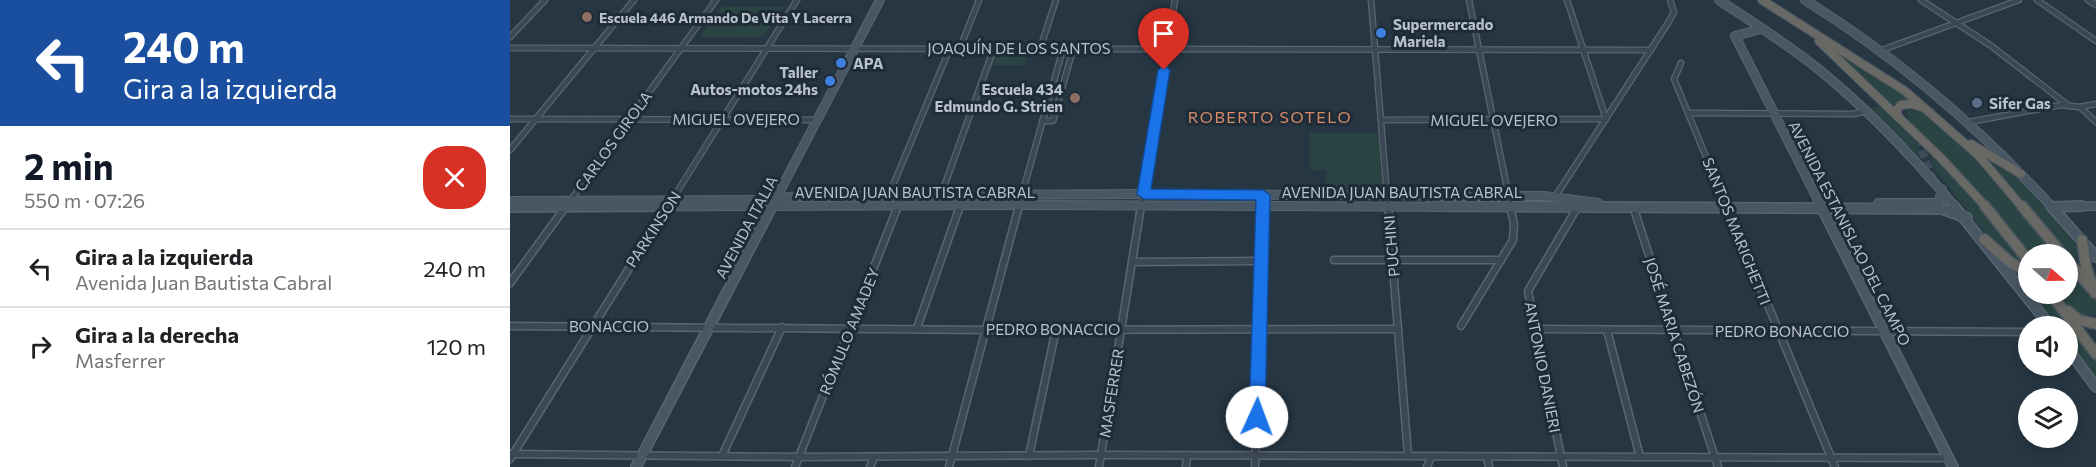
<!DOCTYPE html>
<html lang="es">
<meta charset="utf-8">
<style>
body{margin:0;font-family:Commissioner,sans-serif;background:#f2f2f2;color:#202124;height:100vh;display:flex;flex-direction:column;font-size:22px;white-space:nowrap}
*{box-sizing:border-box;margin:0}
p{font-size:20px;color:#757577}
.icon{flex:none;width:33px;height:33px;fill:none;stroke:currentColor;stroke-width:2;stroke-linecap:round;stroke-linejoin:round}
.map{position:relative;flex:1;overflow:hidden}
.drawer{display:flex;flex-direction:column;background:#fff;width:510px}
.drawer>*{flex:none}
.banner{background:#1a4fa0;color:#fff;overflow:hidden}
.needle{width:39px;rotate:110deg}
.fabs{position:absolute;left:1508px;top:244px;display:grid;gap:12px}
.fabs a{display:grid;place-items:center;width:60px;height:60px;border-radius:50%;background:#fff;box-shadow:0 3px 9px #0003;font-size:30px}
.pin{position:absolute;display:grid;place-items:center;width:51px;height:51px;color:#fff;margin:-62px -26px;border-radius:50% 50% 50% 0;rotate:-45deg;box-shadow:0 0 6px #0007}
.pin .icon{rotate:45deg}
.me{position:absolute;width:66px;margin:-33px;rotate:2deg;stroke-linejoin:round;filter:drop-shadow(0 0 4px #0008)}
.turn{display:flex;align-items:center;gap:21px;height:126px;padding:0 24px;font-size:27px}
.turn .icon{width:78px;height:78px;stroke-width:2.5}
.turn b{display:block;font-size:42px;line-height:51px}
.round{display:grid;place-items:center;flex:none;width:63px;height:63px;border-radius:24px;background:#f2f2f2}
.head{display:flex;align-items:center;justify-content:space-between;height:102px;padding:0 24px}
h1{font-size:36px;font-weight:700;line-height:45px;color:#111827}
ul{padding:0;list-style:none}
li{display:flex;align-items:center;gap:18px;height:78px;padding:0 24px;border-top:2px solid #e0e0e0}
li div{flex:1}
li b{display:block;font-size:22px}
li em{font-style:normal}
main{display:flex;flex:1;min-height:0}
.map>svg:first-child{display:block}
.green{fill:#294443}
.lines{fill:none;stroke-linecap:round;stroke-linejoin:round}
.trunk-tunnel{stroke:#3c4b58;stroke-width:8;stroke-dasharray:8 4;stroke-linecap:butt}
.minor-far1-casing{stroke:#596570;stroke-width:7}
.minor-casing{stroke:#596570;stroke-width:9}
.secondary-far1-casing{stroke:#596570;stroke-width:10}
.secondary-casing{stroke:#596570;stroke-width:12}
.trunk-far1-casing{stroke:#45525d;stroke-width:10}
.trunk-casing{stroke:#45525d;stroke-width:13}
.minor-far1{stroke:#3b4752;stroke-width:4.5}
.minor{stroke:#3b4752;stroke-width:6}
.secondary-far1{stroke:#495765;stroke-width:8}
.secondary{stroke:#495765;stroke-width:9}
.trunk-far1{stroke:#686865;stroke-width:8}
.trunk{stroke:#686865;stroke-width:10}
.route{fill:#1a73e8;stroke:#114b97;stroke-width:1.5}
.education-dot{fill:#8d6e63;stroke:#1f2c38;stroke-width:2}
.shop-dot{fill:#3f7fe0;stroke:#1f2c38;stroke-width:2}
.service-dot{fill:#5c6f8a;stroke:#1f2c38;stroke-width:2}
.labels{text-anchor:middle;dominant-baseline:central;stroke-width:6;stroke-linejoin:round;paint-order:stroke}
.far-poi-label{font-size:14px;font-weight:bold;fill:#b8c2cc;stroke:#1f2c38;text-anchor:start}
.poi-label{font-size:15px;font-weight:bold;fill:#b8c2cc;stroke:#1f2c38;text-anchor:start}
.street-label{font-size:15px;fill:#b8c2cc;stroke:#1f2c38}
.neighbourhood-label{font-size:16px;letter-spacing:1.5px;fill:#d78b68;stroke:#1f2c38}
</style>
<main>
<section class="drawer">
<div class="banner">
<div class="turn"><svg class="icon" aria-label="left" viewBox="0 0 24 24"><path d="M17 20v-9H6M10 6l-5 5 5 5"/></svg><div><b>240 m</b>Gira a la izquierda</div></div>
</div>
<div class="head"><div><h1>2 min</h1><p>550 m · 07:26</p></div><a class="round" style="background:#d93025;color:#fff"><svg class="icon" aria-label="close" viewBox="0 0 24 24"><path d="M6 6l12 12M18 6L6 18"/></svg></a></div>
<ul>
<li><svg class="icon" aria-label="left" viewBox="0 0 24 24"><path d="M17 20v-9H6M10 6l-5 5 5 5"/></svg><div><b>Gira a la izquierda</b><p>Avenida Juan Bautista Cabral</p></div><em>240 m</em></li>
<li><svg class="icon" aria-label="right" viewBox="0 0 24 24"><path d="M7 20v-9h11M14 6l5 5-5 5"/></svg><div><b>Gira a la derecha</b><p>Masferrer</p></div><em>120 m</em></li>
</ul>
</section>
<div class="map">
<svg width="1586" height="467" viewBox="0 0 1586 467">
<rect width="100%" height="100%" fill="#263643"/>
<!-- green -->
<g class="green">
<polygon points="212,6 213,6 273,7 253,37 190,37"/>
<polygon points="1323,47 1403,100 1389,101 1382,106 1323,51"/>
<polygon points="486,51 518,51 515,65 481,65"/>
<path d="M 1370,105 C 1386,119 1411,133 1409,158 L 1359,109 Z"/>
<polygon points="1399,110 1418,113 1465,157 1550,255 1518,255 1399,122 1396,114"/>
<polygon points="800,133 868,133 873,192 816,192 816,170 800,170"/>
<polygon points="1460,145 1502,172 1527,197 1563,241 1568,249 1565,264"/>
<polygon points="1421,150 1496,235 1518,266 1496,254 1481,240 1422,166"/>
<path d="M 1557,263 L 1586,299 L 1586,314 C 1569,321 1557,306 1548,294 L 1557,294 Z"/>
<polygon points="1520,294 1535,294 1586,358 1586,380 1557,342 1557,327 1545,327"/>
</g>
<g class="lines">
<!-- trunk-tunnel -->
<polyline class="trunk-tunnel" points="1411,138 1413,153 1423,179"/>
<!-- minor-far1 casing -->
<g class="minor-far1-casing">
<g id="minor-far1">
<polyline points="861,0 878,208"/>
<polyline points="959,0 1001,208"/>
<polyline points="1411,0 1480,45 1559,106"/>
<polyline points="1527,0 1586,41"/>
<polyline points="1578,0 1586,5"/>
<polyline points="0,37 35,0"/>
<polyline points="0,48 1141,50"/>
<polyline points="450,48 469,0"/>
<polyline points="530,49 546,0"/>
<polyline points="1372,50 1509,0"/>
<polyline points="1171,63 1164,79 1217,208"/>
<polyline points="1570,107 1586,122"/>
<polyline points="1178,113 1344,114 1356,111"/>
<polyline points="0,119 307,120"/>
<polyline points="871,120 1096,119 1057,0"/>
<polyline points="532,121 543,121 563,49"/>
<polyline points="1459,122 1551,105 1570,107 1586,104"/>
<polyline points="0,150 124,0"/>
<polyline points="379,195 440,48"/>
<polyline points="431,195 484,48"/>
<polyline points="1045,197 1158,23 1164,12 1160,0"/>
<polyline points="1123,205 1124,208"/>
<polyline points="55,208 206,0"/>
<polyline points="157,208 287,0"/>
<polyline points="388,208 393,194"/>
<polyline points="449,208 450,205"/>
<polyline points="508,208 553,49"/>
<polyline points="631,208 665,0"/>
<polyline points="753,208 753,195"/>
</g>
</g>
<!-- minor casing -->
<g class="minor-casing">
<g id="minor">
<polyline points="878,206 898,455"/>
<polyline points="1123,206 1208,467"/>
<polyline points="1217,206 1325,467"/>
<polyline points="824,260 991,260"/>
<polyline points="622,262 752,261"/>
<polyline points="0,283 56,206"/>
<polyline points="0,326 476,330 888,329"/>
<polyline points="951,326 1003,240 1004,224 1000,206"/>
<polyline points="407,328 450,206"/>
<polyline points="1025,329 1518,332"/>
<polyline points="1097,330 1130,457"/>
<polyline points="0,454 289,457 591,455 1438,458"/>
<polyline points="212,456 272,327"/>
<polyline points="519,456 546,329"/>
<polyline points="977,457 979,467"/>
<polyline points="0,459 158,206"/>
<polyline points="285,467 388,206"/>
<polyline points="360,467 364,457"/>
<polyline points="439,467 509,206"/>
<polyline points="589,467 631,206"/>
<polyline points="676,467 677,455"/>
<polyline points="745,467 753,206"/>
<polyline points="917,467 921,456"/>
<polyline points="1053,467 1018,291 1067,208"/>
</g>
</g>
<!-- secondary-far1 casing -->
<g class="secondary-far1-casing">
<g id="secondary-far1">
<path d="M 1209,0 C 1242,22 1276,43 1307,68 C 1358,109 1404,158 1446,208"/>
<path d="M 1295,0 C 1388,58 1469,127 1543,208"/>
<polyline points="1251,29 1225,36 1312,208"/>
<polyline points="0,201 257,200 289,196 634,194 1034,196 1088,203"/>
<polyline points="1368,203 1425,203 1429,201 1432,189"/>
<polyline points="0,207 519,205 1170,208"/>
<polyline points="1542,207 1586,206"/>
<polyline points="261,208 370,0"/>
</g>
</g>
<!-- secondary casing -->
<g class="secondary-casing">
<g id="secondary">
<polyline points="920,206 1432,209 1457,218"/>
<polyline points="1311,206 1443,467"/>
<polyline points="1444,206 1541,327"/>
<polyline points="1541,206 1586,257"/>
<polyline points="0,207 154,206"/>
<polyline points="1542,207 1572,206"/>
<polyline points="1557,348 1586,387"/>
<polyline points="126,467 262,206"/>
</g>
</g>
<!-- trunk-far1 casing -->
<g class="trunk-far1-casing">
<g id="trunk-far1">
<polyline points="1252,0 1395,91 1468,155 1513,208"/>
<polyline points="1309,41 1431,158 1477,208"/>
<polyline points="1389,118 1386,111 1391,105 1402,104 1411,107"/>
<polyline points="1461,144 1511,174"/>
</g>
</g>
<!-- trunk casing -->
<g class="trunk-casing">
<g id="trunk">
<polyline points="1475,206 1518,260"/>
<polyline points="1512,206 1553,255"/>
<polyline points="1474,239 1500,262 1518,273"/>
<polyline points="1572,240 1576,267 1585,293"/>
<polyline points="1557,260 1581,288"/>
<polyline points="1541,294 1586,354"/>
<polyline points="1558,311 1569,320 1586,324"/>
</g>
</g>
<!-- minor-far1 -->
<use href="#minor-far1" class="minor-far1"/>
<!-- minor -->
<use href="#minor" class="minor"/>
<!-- secondary-far1 -->
<use href="#secondary-far1" class="secondary-far1"/>
<!-- secondary -->
<use href="#secondary" class="secondary"/>
<!-- trunk-far1 -->
<use href="#trunk-far1" class="trunk-far1"/>
<!-- trunk -->
<use href="#trunk" class="trunk"/>
</g>
<!-- route -->
<polygon class="route" points="654,66 660,70 641,189 753,190 760,195 755,417 753,422 747,424 741,422 739,417 746,200 634,199 627,194 648,70"/>
<!-- markers -->
<g class="education-dot">
<circle cx="77" cy="17" r="6"/>
<circle cx="565" cy="98" r="6"/>
</g>
<g class="shop-dot">
<circle cx="871" cy="33" r="6"/>
<circle cx="331" cy="63" r="6"/>
<circle cx="320" cy="81" r="6"/>
</g>
<circle class="service-dot" cx="1467" cy="103" r="6"/>
<g class="labels">
<!-- far-poi labels -->
<g class="far-poi-label">
<text x="89" y="17">Escuela 446 Armando De Vita Y Lacerra</text>
</g>
<!-- poi labels -->
<g class="poi-label">
<text x="883" y="24">Supermercado<tspan x="883" dy="17">Mariela</tspan></text>
<text x="343" y="63">APA</text>
<text x="308" y="72" text-anchor="end">Taller<tspan x="308" dy="17">Autos-motos 24hs</tspan></text>
<text x="553" y="89" text-anchor="end">Escuela 434<tspan x="553" dy="17">Edmundo G. Strien</tspan></text>
<text x="1479" y="103">Sifer Gas</text>
</g>
<!-- street labels -->
<g class="street-label">
<text x="509" y="48">JOAQUÍN DE LOS SANTOS</text>
<text x="226" y="119">MIGUEL OVEJERO</text>
<text x="984" y="120">MIGUEL OVEJERO</text>
<text transform="translate(103 141) rotate(-54)">CARLOS GIROLA</text>
<text x="405" y="192">AVENIDA JUAN BAUTISTA CABRAL</text>
<text x="892" y="192">AVENIDA JUAN BAUTISTA CABRAL</text>
<text transform="translate(236 227) rotate(-62)">AVENIDA ITALIA</text>
<text transform="translate(143 229) rotate(-57)">PARKINSON</text>
<text transform="translate(1227 231) rotate(68)">SANTOS MARIGHETTI</text>
<text transform="translate(1340 233) rotate(63)">AVENIDA ESTANISLAO DEL CAMPO</text>
<text transform="translate(881 246) rotate(-95)">PUCHINI</text>
<text x="99" y="326">BONACCIO</text>
<text x="543" y="329">PEDRO BONACCIO</text>
<text transform="translate(339 331) rotate(-68)">RÓMULO AMADEY</text>
<text x="1272" y="331">PEDRO BONACCIO</text>
<text transform="translate(1165 335) rotate(72)">JOSÉ MARIA CABEZÓN</text>
<text transform="translate(1033 367) rotate(79)">ANTONIO DANIERI</text>
<text transform="translate(601 393) rotate(-81)">MASFERRER</text>
</g>
<!-- neighbourhood labels -->
<g class="neighbourhood-label">
<text x="760" y="116">ROBERTO SOTELO</text>
</g>
</g>
</svg>
<div class="fabs">
<a><svg class="needle" viewBox="-14 -14 28 28"><path d="M0-13l5 13h-10z" fill="#e53935"/><path d="M0 13l5-13h-10z" fill="#757577"/></svg></a>
<a><svg class="icon" aria-label="sound" viewBox="0 0 24 24"><path d="M4 9h4l5-4v14l-5-4H4zM17 9q2 3 0 6"/></svg></a>
<a><svg class="icon" aria-label="layers" viewBox="0 0 24 24"><path d="M12 4l9 5-9 5-9-5zM3 14l9 5 9-5"/></svg></a>
</div>
<div class="pin" style="left:654px;top:70px;background:#d93025"><svg class="icon" aria-label="arrive" viewBox="0 0 24 24"><path d="M6 21V4h12l-3 4 3 4H6"/></svg></div>
<svg class="me" style="left:747px;top:417px" viewBox="-20 -20 40 40"><circle r="19" fill="#fff"/><path d="M0-13L10 11 0 6-10 11z" fill="#1a73e8"/></svg>
</div>
</main>
